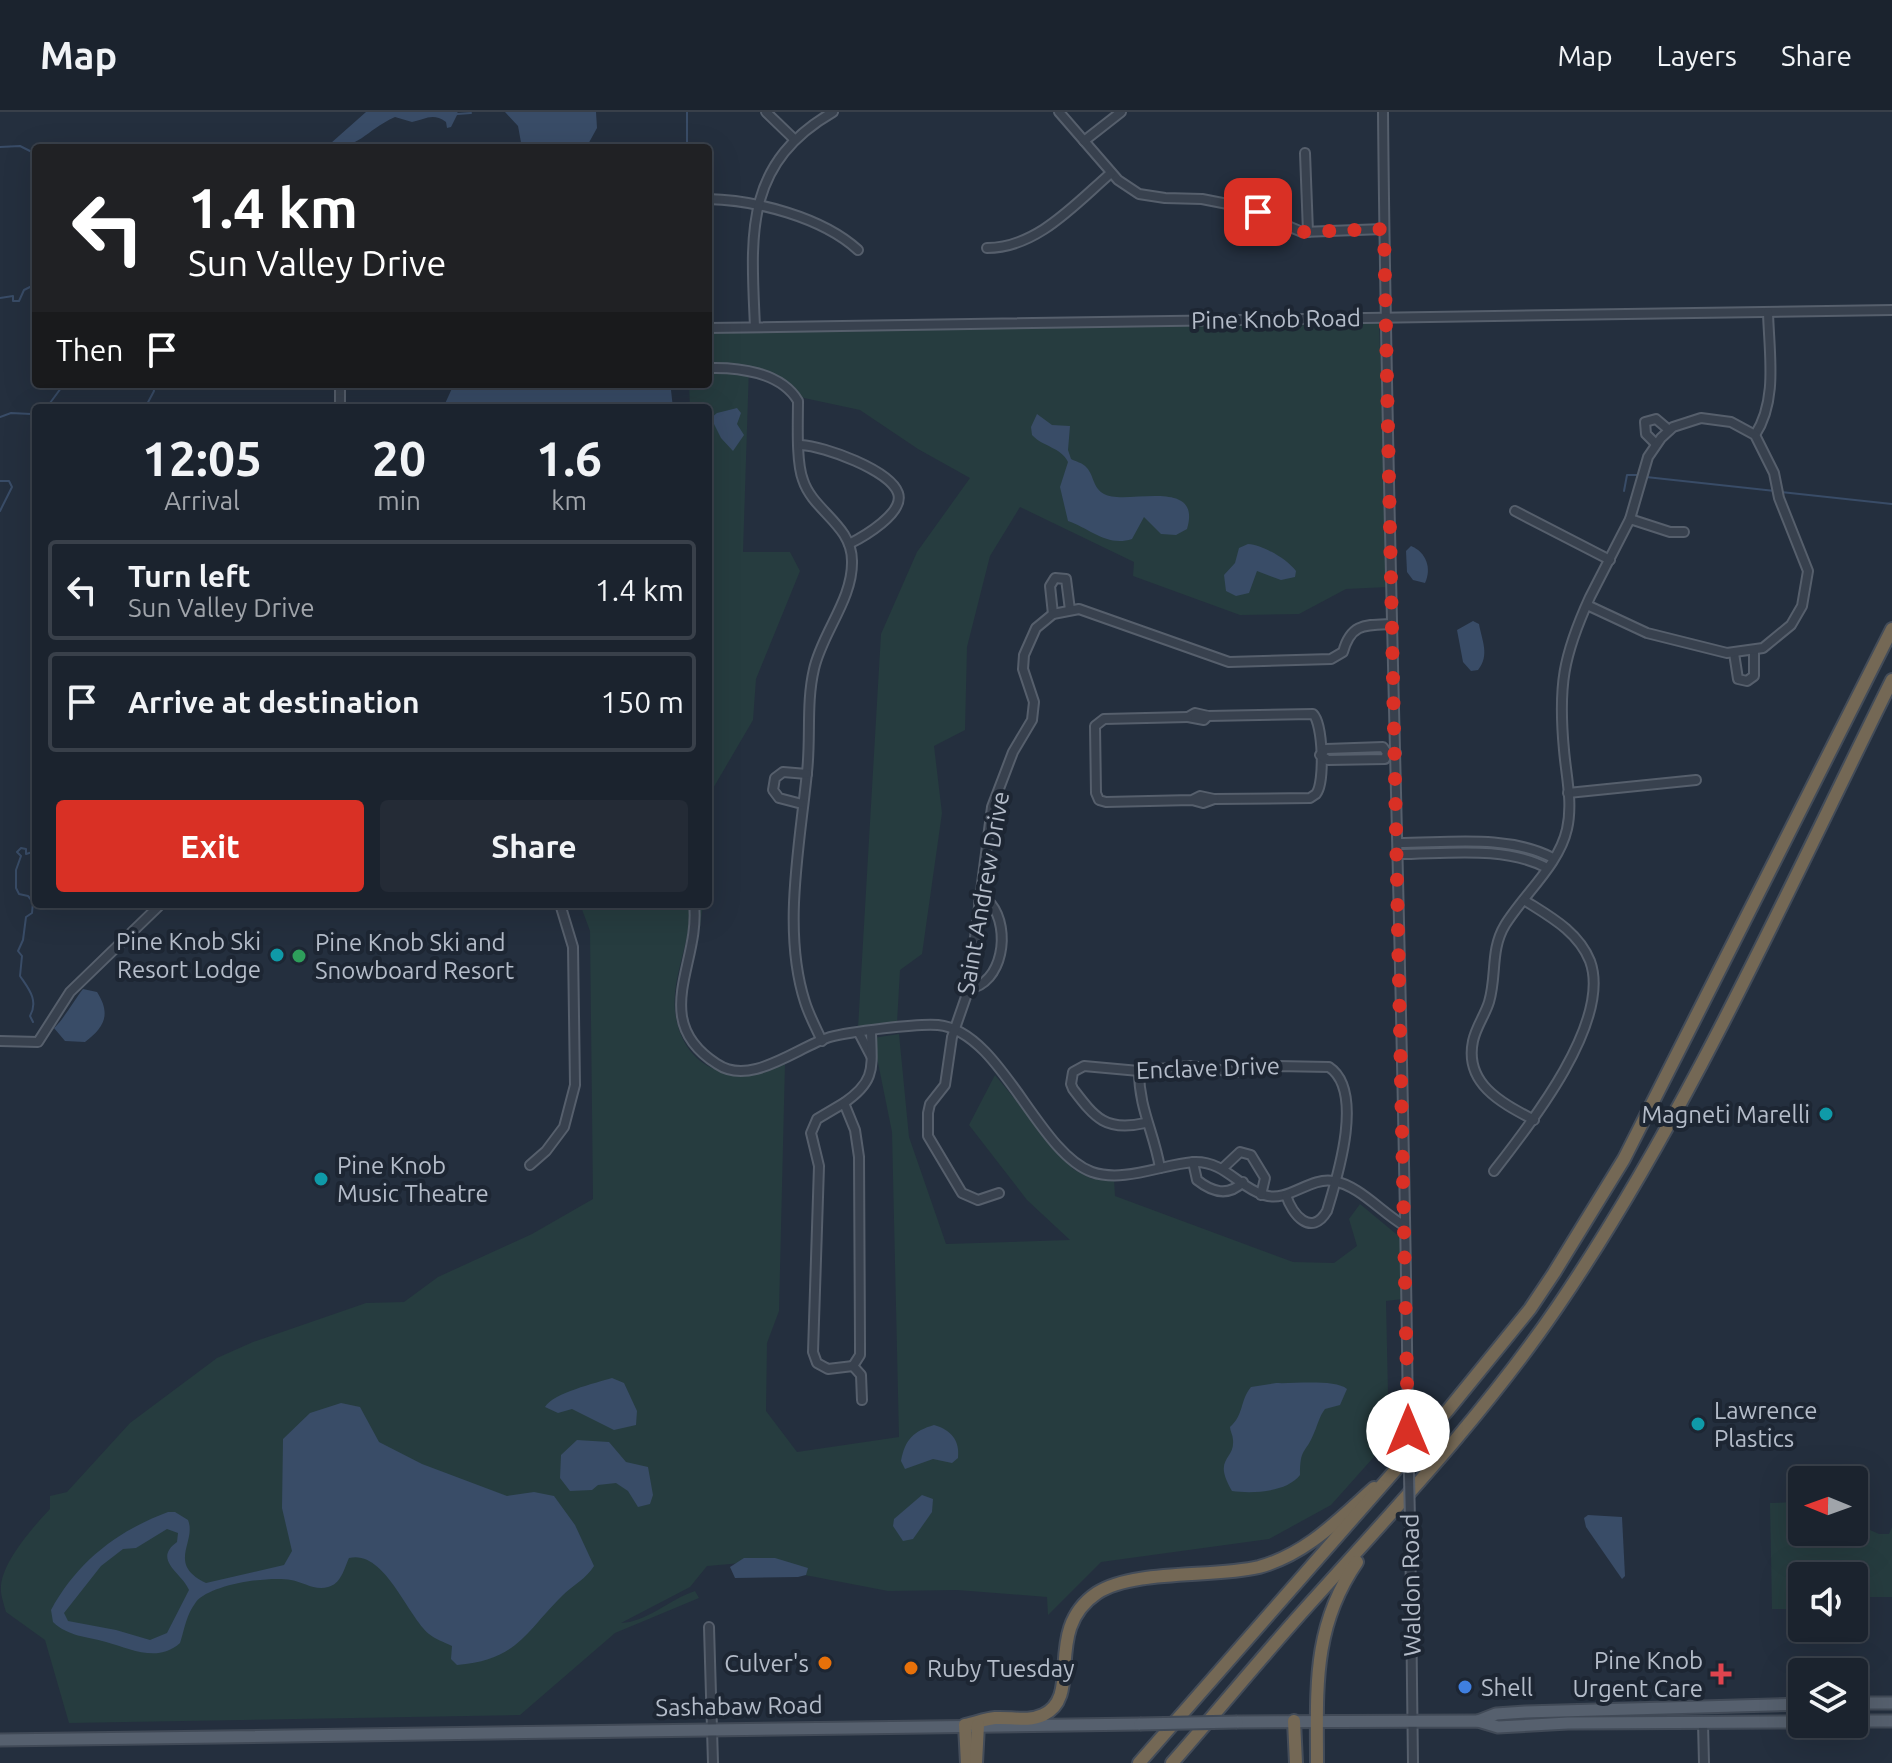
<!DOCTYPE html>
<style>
body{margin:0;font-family:Ubuntu,sans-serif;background:#242b36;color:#f1f3f6;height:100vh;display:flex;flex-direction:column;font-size:30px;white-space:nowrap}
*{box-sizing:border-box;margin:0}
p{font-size:26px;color:#a0a4aa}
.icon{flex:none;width:44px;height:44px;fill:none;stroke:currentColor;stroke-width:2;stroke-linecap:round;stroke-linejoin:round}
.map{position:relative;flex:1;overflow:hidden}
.drawer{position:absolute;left:32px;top:292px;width:680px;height:504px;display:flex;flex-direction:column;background:#1b232e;border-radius:8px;box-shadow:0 8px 32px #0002,0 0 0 2px #39404a}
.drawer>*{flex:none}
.top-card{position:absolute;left:32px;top:32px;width:680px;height:244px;border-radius:8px;box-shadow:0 8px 32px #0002,0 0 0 2px #39404a;background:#202124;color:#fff;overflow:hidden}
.needle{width:52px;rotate:271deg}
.controls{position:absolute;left:1788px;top:1354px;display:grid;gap:16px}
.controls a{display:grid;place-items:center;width:80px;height:80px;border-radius:8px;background:#1b232e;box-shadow:0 8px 32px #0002,0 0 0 2px #39404a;font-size:40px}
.pin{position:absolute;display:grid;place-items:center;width:68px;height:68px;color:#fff;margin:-34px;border-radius:16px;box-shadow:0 4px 12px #0006}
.me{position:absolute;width:88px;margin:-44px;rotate:0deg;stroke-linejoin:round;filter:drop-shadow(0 0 6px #0008)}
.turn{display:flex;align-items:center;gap:28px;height:168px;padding:0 24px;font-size:36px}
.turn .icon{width:104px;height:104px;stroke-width:2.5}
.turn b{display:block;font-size:56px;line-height:68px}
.then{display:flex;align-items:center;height:76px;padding:0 24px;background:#0003;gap:16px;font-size:30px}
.eta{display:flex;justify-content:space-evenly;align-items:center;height:136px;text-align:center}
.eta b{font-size:48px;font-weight:700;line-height:56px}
.primary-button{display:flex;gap:16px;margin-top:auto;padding:16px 24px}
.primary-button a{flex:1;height:92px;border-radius:8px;background:#d93025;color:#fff;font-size:32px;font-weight:700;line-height:92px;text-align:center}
.primary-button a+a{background:#242b36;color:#f1f3f6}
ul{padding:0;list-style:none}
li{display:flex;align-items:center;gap:24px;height:100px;margin:0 16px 12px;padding:0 8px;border:4px solid #39404a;border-radius:8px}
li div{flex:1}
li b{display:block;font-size:30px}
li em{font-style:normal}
header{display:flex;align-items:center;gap:48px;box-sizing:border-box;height:112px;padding:0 40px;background:#1b232e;border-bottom:2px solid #39404a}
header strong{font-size:38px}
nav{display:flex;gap:44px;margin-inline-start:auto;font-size:28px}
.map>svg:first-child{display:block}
.green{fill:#263c3f}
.water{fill:#394c67;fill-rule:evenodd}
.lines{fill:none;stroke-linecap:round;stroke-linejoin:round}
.stream{stroke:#394c67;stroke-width:2}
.minor-casing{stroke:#565f6c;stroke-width:12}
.major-casing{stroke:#414a57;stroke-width:15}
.highway-casing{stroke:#434c59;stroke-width:16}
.minor{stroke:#38414e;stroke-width:8}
.major{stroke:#56606e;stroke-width:11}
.highway{stroke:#746855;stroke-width:12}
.minor-bridge-casing{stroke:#565f6c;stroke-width:12;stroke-linecap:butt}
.major-bridge-casing{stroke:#414a57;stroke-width:15;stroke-linecap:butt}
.minor-bridge{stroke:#38414e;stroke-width:8}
.major-bridge{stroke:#56606e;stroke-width:11}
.route{stroke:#d93025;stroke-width:14;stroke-dasharray:0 25.2}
.culture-dot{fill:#0f9aa8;stroke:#1d2633;stroke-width:3}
.leisure-dot{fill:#2e9e5b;stroke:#1d2633;stroke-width:3}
.food-dot{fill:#e8710a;stroke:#1d2633;stroke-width:3}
.health-dot{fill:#e0444e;stroke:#1d2633;stroke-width:3}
.shop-dot{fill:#3f7fe0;stroke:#1d2633;stroke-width:3}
.labels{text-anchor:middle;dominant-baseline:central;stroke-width:8;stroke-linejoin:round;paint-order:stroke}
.street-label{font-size:24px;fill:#b4bcc9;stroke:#1d2633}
.poi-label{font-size:24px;fill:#b4bcc9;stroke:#1d2633;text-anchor:start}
</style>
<header>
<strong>Map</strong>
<nav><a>Map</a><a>Layers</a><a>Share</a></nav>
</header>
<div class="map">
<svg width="1892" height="1651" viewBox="0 0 1892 1651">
<rect width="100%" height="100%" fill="#242f3e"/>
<!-- green -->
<g class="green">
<polygon points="1379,209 1388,475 1346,477 1299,502 1240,503 1133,464 1134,450 1020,395 990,444 967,535 965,618 934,634 942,701 922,842 900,858 897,911 858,916 881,522 917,440 970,366 918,337 860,298 804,286 790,275 749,255 743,440 790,440 800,459 756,567 753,608 708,685 708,296 690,296 689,272 708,272 708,219"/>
<path d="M 580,792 L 703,792 L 700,815 L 689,814 C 685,841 672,871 675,899 C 682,959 735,976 785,951 L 779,1199 L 767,1231 L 766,1299 L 797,1340 L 899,1325 L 892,1020 L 873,926 L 899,922 L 909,1025 L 946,1132 L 1070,1128 L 1027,1088 L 969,1013 L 995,963 L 1073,1057 L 1092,1067 L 1114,1067 L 1115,1084 L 1293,1150 L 1334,1151 L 1357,1134 L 1349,1107 L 1360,1092 L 1401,1126 L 1403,1187 L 1386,1189 L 1389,1328 L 1331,1393 L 1269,1427 L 1101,1450 L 1048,1503 L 1047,1485 L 957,1478 L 888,1479 L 742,1451 L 707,1454 L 690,1475 L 621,1511 C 647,1510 670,1487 695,1479 L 699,1486 L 615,1521 L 520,1603 L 69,1611 L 45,1528 L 6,1500 C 4,1492 0,1482 1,1474 C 3,1449 33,1415 50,1397 L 50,1384 L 67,1380 L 130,1311 L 217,1246 L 253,1230 L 366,1191 L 404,1190 L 438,1165 L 532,1122 L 593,1087 L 590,819 Z"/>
<polygon points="1797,1390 1802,1394 1802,1420 1854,1420 1854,1411 1879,1422 1889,1422 1892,1415 1892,1485 1854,1485 1854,1464 1802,1464 1802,1497 1772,1497 1770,1391"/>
</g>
<!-- water -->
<g class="water">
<path d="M 366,0 L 457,0 L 458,1 L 451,15 L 447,16 L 446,10 C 432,0 425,8 412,10 L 395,5 C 362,20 364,36 320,36 L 321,32 L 331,31 Z"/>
<polygon points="505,0 596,0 597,16 586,36 522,36 518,14"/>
<path d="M 454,272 C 472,272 497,279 507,272 C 524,283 565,276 585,275 L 587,272 L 665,272 L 671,278 L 673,296 L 443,296 Z"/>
<polygon points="737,296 741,301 737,312 744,323 733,339 721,326 711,306 717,301"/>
<path d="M 1037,302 L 1052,313 L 1070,314 L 1068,338 L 1071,347 C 1076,350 1082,350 1087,356 C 1094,364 1093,376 1104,382 C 1124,394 1203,364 1187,417 L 1176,423 L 1161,422 L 1144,405 L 1132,427 C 1107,435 1091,417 1068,409 L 1060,375 L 1068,350 C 1061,335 1043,335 1032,323 L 1031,315 Z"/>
<path d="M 1248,432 C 1263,433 1287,447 1296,459 L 1295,465 L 1281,468 L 1257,459 L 1249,481 L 1236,484 L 1226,479 L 1224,463 L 1235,451 L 1239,436 Z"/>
<path d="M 1411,434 C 1426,440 1432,456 1425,471 L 1413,468 L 1407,460 L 1406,439 Z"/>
<path d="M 1473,509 L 1479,512 C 1482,529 1490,543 1478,558 L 1471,559 L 1463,550 L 1457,518 Z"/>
<path d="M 83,877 L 97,880 C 111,902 105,915 85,930 L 65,929 L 54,916 C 61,911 75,887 83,877 Z"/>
<path d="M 612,1266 L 624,1271 L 637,1299 L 636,1313 L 614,1318 L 572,1297 L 558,1301 L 545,1295 C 553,1281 596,1271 612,1266 Z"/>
<path d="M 1276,1271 C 1293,1272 1335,1267 1347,1277 L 1340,1293 L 1325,1297 C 1319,1305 1318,1312 1314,1321 C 1305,1343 1300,1335 1300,1363 C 1287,1380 1253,1382 1232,1379 C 1212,1345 1235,1349 1233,1328 C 1233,1323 1230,1319 1230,1315 C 1244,1303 1240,1288 1251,1275 Z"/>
<path d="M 341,1291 L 360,1295 L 379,1330 L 422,1352 L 507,1384 L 534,1380 L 554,1384 L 575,1413 L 594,1454 C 587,1466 572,1474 562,1484 C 524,1522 517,1548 457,1553 L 451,1547 L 452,1534 C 444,1530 435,1527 429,1522 C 407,1503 384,1437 349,1446 C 344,1457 341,1472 328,1475 C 315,1479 303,1470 291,1468 C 269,1464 211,1472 196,1490 C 186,1503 185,1516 180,1531 C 158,1551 131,1537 106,1530 C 86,1524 69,1525 53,1510 L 51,1498 C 77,1450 117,1419 168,1400 L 175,1400 L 188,1408 C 197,1430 166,1452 206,1471 L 284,1453 L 292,1439 L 282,1396 L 283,1327 L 310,1301 ZM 167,1417 L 178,1421 L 177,1430 C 152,1448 182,1461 189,1478 L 167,1521 L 150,1528 L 116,1518 L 68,1509 L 64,1501 L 101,1454 L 123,1437 L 136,1436 Z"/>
<path d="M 934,1313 C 951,1318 960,1328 958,1346 L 952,1351 L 933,1347 L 905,1357 L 901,1349 C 905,1327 914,1319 934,1313 Z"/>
<polygon points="577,1328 609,1330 626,1350 648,1355 653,1383 650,1392 638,1395 628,1379 616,1371 598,1373 592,1378 570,1379 560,1366 561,1343"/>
<polygon points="922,1383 933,1387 932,1400 913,1427 903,1429 893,1414 894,1407"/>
<polygon points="1588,1403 1622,1405 1625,1464 1622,1467 1586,1415 1584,1406"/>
<polygon points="744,1446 775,1446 808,1456 806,1463 798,1465 735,1466 730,1455"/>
</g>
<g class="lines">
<!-- stream -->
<g class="stream">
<polyline points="687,0 687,36"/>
<polyline points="457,2 471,1"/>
<polyline points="0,35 20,34 36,42"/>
<polyline points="0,186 13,184 13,189 19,189 24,178 32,174 36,184"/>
<polyline points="38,296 50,291 64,272"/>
<polyline points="145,296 154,279 153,272"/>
<polyline points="0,305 11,301 31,302 36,297"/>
<polyline points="1646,365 1775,379"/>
<polyline points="0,369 9,369 12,375 0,399"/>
<polyline points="1624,379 1627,363 1640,363"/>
<polyline points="1781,380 1892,392"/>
<path d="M 33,910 L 30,904 C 39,888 28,876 20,864 L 22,844 L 18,839 L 23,828 L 26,805 L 32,801 L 33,790 L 28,784 L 19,782 L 16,776 L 16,758 L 21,744 L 17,740 L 21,736 L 26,737 L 26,742 L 36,739"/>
</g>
<!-- minor casing -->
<g class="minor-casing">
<g id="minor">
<polyline points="766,0 794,27"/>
<polyline points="1059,0 1118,68 1139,82 1165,86 1202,87 1243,95 1302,120 1384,117"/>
<path d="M 1383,0 C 1387,440 1404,879 1408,1319"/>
<polyline points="1084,29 1121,0"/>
<polyline points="1305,41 1308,120"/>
<path d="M 708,87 C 755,88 822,105 858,138"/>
<path d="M 987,136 C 1037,136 1075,92 1111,61"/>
<path d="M 755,215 C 751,124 743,52 833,0"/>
<polyline points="708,216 1892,198"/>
<path d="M 708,256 C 738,255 781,260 798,289 C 798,310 796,350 803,368 C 813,399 852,413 852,449 C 853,487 822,521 814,557 C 806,591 811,625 807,660 C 800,732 782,819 805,890 C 809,903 816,916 822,929"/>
<polyline points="340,272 340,296"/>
<path d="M 1755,323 C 1778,288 1769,241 1768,200"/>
<polyline points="1656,332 1646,322 1645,310 1656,307 1669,318"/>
<path d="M 801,333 C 824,334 890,358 898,381 C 905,401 863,425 849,432"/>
<polyline points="1515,399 1610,448"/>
<polyline points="1630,407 1670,420 1684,420"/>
<polyline points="1053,502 1050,474 1055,466 1066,467 1070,498"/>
<polyline points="1734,541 1738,567 1747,569 1754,564 1754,538"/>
<path d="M 1208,604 L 1204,608 L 1188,605 L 1195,601 L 1208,604 L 1313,602 C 1323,612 1325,671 1316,682 L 1310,686 L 1214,687"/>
<polyline points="1188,605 1104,607 1095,614 1096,681 1099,688 1106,690 1192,688 1203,691 1214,687 1200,684 1192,688"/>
<polyline points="1387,641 1385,647 1328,648 1320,643 1326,637 1383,635 1387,641 1396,641"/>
<polyline points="1568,681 1696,668"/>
<polyline points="802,692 779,686 773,678 775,666 783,660 807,662"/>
<path d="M 1398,731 C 1448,731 1507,722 1553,746"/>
<path d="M 1398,742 C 1445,742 1504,733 1547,756"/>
<path d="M 694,792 C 701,851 648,908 717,952 C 751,975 797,935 830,925 C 848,920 919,911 938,913 C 1001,919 1037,1040 1092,1060 C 1124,1071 1163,1052 1194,1050 C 1225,1049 1238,1075 1264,1083 C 1288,1091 1309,1065 1333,1069 C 1359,1073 1382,1101 1405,1114"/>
<path d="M 968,877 C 1003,872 1011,817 991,792 L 979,790"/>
<polyline points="859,921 871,944"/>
<polyline points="0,929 38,930 70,880 161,792"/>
<path d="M 1139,959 C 1139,997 1154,1020 1160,1056"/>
<polyline points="844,991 817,1007 811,1021 819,1054 813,1240 817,1251 828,1257 853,1254"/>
<path d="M 1534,1008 C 1502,991 1464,972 1473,929 C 1476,915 1485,903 1489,890 C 1497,863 1490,838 1505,813 C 1524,782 1559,753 1567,717 C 1573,691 1566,663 1564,638 C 1558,574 1563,544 1590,485 L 1630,407 L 1648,345 L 1661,326 L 1673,315 L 1701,306 L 1731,310 L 1755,323 L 1774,361 L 1779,386 L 1808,459 L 1802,494 L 1791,513 L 1763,536 L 1727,541 L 1647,521 L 1587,493"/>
<path d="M 1145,1011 C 1106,1020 1095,1006 1073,977 L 1071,972 L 1073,960 L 1084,954 L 1139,959 L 1190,954 L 1235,960 L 1277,954 L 1329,955 C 1365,979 1337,1066 1327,1099 C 1311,1126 1292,1102 1286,1083"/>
<path d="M 1193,1050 L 1197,1068 C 1212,1080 1228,1085 1243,1070"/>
<polyline points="530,1053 546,1039 564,1015 575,973 573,835 560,792"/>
<polyline points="1223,1056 1240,1040 1251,1043 1265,1066 1261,1083"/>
<path d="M 1494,1059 C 1530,1013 1612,909 1590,849 C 1578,819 1549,804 1524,788"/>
<path d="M 999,1081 L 978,1088 L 962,1081 L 928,1024 L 928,1001 L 930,992 L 945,973 L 952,925 L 968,879 L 992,695 L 1013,640 L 1032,608 L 1034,590 L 1023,557 L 1024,543 L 1036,516 L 1053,502 L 1079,497 L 1229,550 L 1331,547 L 1343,540 C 1351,511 1365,513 1392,512"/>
<path d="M 862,1288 L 861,1263 L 853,1254 L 860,1243 L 860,1231 L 859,1045 L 855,1018 L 844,991 C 876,969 872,956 871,920"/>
<polyline points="1410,1408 1413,1651"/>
<polyline points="709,1515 713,1651"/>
<polyline points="1703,1611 1704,1651"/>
</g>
</g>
<!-- major casing -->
<g class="major-casing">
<g id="major">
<polyline points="1854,1591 1892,1591"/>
<polyline points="1478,1609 1496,1602 1525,1600 1802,1592"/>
<polyline points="1854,1609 1892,1609"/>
<polyline points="1237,1610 1478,1609 1498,1615 1568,1611 1802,1610"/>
<polyline points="0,1628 1140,1612"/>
</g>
</g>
<!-- highway casing -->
<g class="highway-casing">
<g id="highway">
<polyline points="1294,1609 1296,1651"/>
<path d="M 967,1651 L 965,1613 C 975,1611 985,1607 995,1606 C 1011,1605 1028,1610 1043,1603 C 1084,1584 1042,1518 1097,1481 C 1134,1457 1214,1466 1259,1455 C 1307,1442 1339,1407 1374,1376"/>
<polyline points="976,1651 978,1613"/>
<polyline points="1139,1651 1448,1298 1530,1197 1554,1161 1624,1047 1892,517"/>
<path d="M 1172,1651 C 1217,1600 1260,1547 1305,1497 C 1393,1399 1484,1303 1558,1194 C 1689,1001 1788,777 1892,568"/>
<path d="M 1317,1651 C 1317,1577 1312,1515 1357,1450"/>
</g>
</g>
<!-- minor -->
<use href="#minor" class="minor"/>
<!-- major -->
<use href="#major" class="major"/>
<!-- highway -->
<use href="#highway" class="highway"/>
<!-- minor-bridge casing -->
<g class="minor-bridge-casing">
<polyline id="minor-bridge" points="1408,1319 1410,1408"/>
</g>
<!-- major-bridge casing -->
<g class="major-bridge-casing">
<polyline id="major-bridge" points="1140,1612 1237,1610"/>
</g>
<!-- minor-bridge -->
<use href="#minor-bridge" class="minor-bridge"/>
<!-- major-bridge -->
<use href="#major-bridge" class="major-bridge"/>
</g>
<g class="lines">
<!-- route -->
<polyline class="route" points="1258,100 1302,120 1384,117 1408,1319"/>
</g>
<!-- markers -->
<g class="culture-dot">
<circle cx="277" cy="843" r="8"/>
<circle cx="1826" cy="1002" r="8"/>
<circle cx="321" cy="1067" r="8"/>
<circle cx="1698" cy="1312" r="8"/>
</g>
<circle class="leisure-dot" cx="299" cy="844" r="8"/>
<g class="food-dot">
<circle cx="825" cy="1551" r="8"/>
<circle cx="911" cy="1556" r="8"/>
</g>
<path class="health-dot" d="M1717 1550h8v8h8v8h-8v8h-8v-8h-8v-8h8z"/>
<circle class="shop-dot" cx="1465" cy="1575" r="8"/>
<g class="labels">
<!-- street labels -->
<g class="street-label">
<text transform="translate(1276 207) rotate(-1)">Pine Knob Road</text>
<text transform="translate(983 781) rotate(-80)">Saint Andrew Drive</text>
<text transform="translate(1208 956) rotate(-2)">Enclave Drive</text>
<text transform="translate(1411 1473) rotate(-91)">Waldon Road</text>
<text transform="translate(739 1594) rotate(-1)">Sashabaw Road</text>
</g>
<!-- poi labels -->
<g class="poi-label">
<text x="261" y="829" text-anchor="end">Pine Knob Ski<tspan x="261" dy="28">Resort Lodge</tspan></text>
<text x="315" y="830">Pine Knob Ski and<tspan x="315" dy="28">Snowboard Resort</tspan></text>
<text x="1810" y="1002" text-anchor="end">Magneti Marelli</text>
<text x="337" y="1053">Pine Knob<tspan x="337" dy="28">Music Theatre</tspan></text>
<text x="1714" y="1298">Lawrence<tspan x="1714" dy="28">Plastics</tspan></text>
<text x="1703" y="1548" text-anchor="end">Pine Knob<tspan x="1703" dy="28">Urgent Care</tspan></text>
<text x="809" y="1551" text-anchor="end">Culver's</text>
<text x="927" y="1556">Ruby Tuesday</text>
<text x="1481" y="1575">Shell</text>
</g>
</g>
</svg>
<div class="controls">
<a><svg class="needle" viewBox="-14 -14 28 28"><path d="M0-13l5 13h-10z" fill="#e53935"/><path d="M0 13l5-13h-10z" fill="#a0a4aa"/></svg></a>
<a><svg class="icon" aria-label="sound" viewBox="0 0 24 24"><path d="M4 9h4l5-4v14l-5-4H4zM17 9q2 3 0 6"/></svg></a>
<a><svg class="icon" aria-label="layers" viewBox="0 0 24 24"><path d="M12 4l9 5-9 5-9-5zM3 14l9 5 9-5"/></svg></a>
</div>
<div class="pin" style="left:1258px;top:100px;background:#d93025"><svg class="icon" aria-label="arrive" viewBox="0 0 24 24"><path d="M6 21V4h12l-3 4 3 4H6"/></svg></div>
<svg class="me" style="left:1408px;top:1319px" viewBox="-20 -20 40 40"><circle r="19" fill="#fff"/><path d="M0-13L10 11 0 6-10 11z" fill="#d93025"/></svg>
<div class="top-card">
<div class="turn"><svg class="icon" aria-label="left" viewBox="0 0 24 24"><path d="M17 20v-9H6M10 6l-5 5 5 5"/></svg><div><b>1.4 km</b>Sun Valley Drive</div></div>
<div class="then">Then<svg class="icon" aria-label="arrive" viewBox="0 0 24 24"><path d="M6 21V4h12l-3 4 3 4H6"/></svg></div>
</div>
<section class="drawer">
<div class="eta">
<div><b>12:05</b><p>Arrival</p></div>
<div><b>20</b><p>min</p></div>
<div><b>1.6</b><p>km</p></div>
</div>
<ul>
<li><svg class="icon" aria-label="left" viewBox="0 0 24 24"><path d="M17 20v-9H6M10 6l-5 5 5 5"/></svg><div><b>Turn left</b><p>Sun Valley Drive</p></div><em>1.4 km</em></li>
<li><svg class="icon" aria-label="arrive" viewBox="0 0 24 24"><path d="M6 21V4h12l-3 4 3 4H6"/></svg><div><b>Arrive at destination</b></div><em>150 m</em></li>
</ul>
<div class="primary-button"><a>Exit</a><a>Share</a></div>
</section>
</div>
